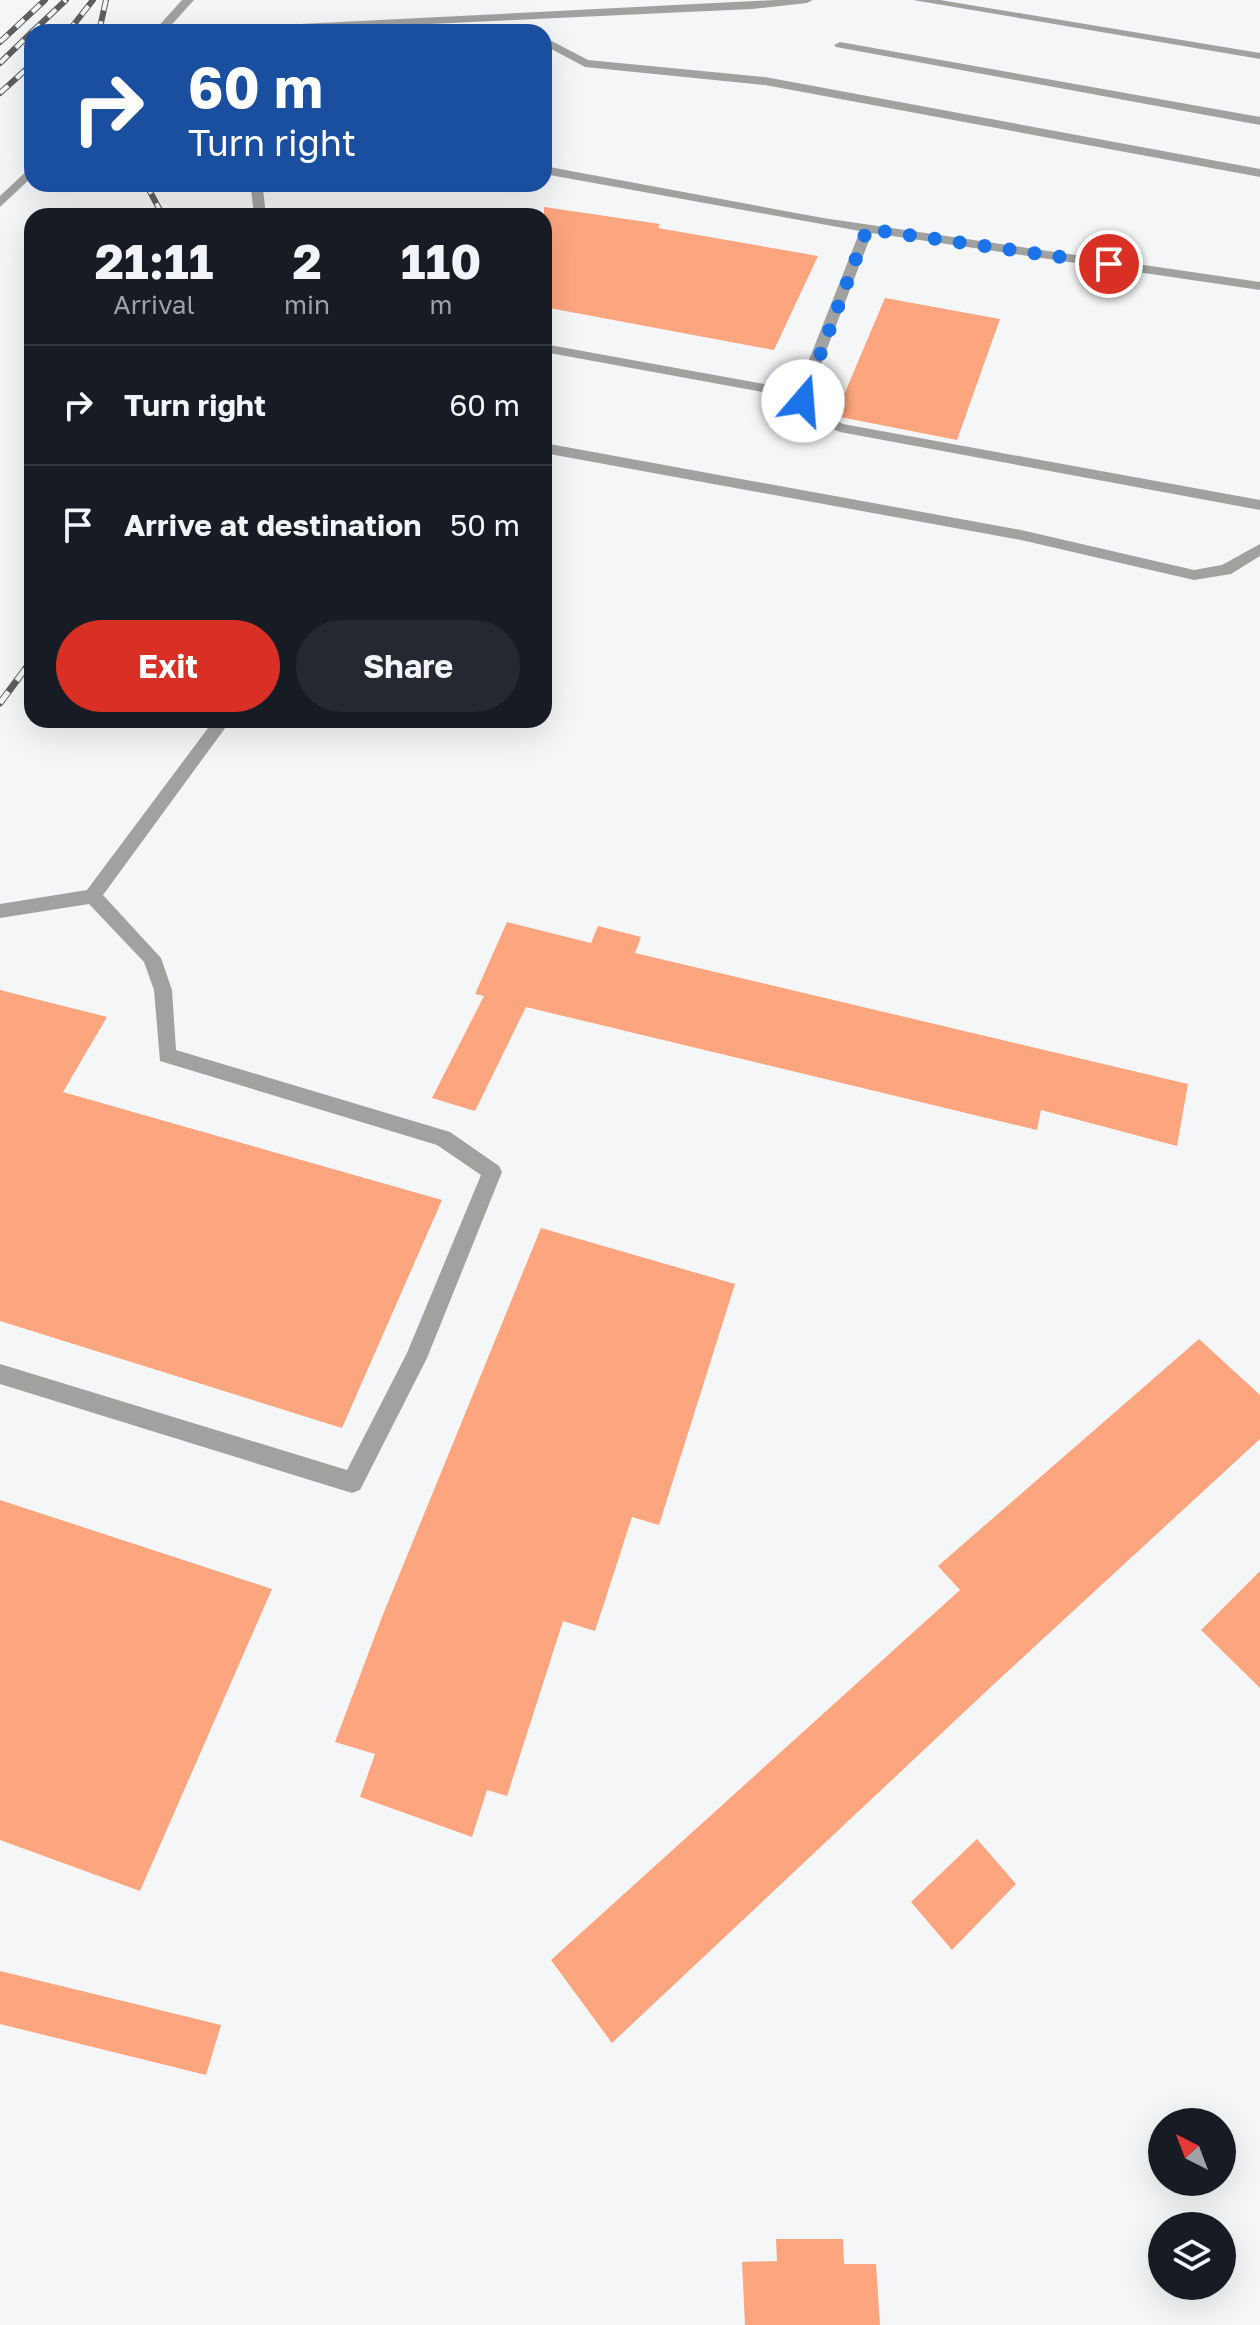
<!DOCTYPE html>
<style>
body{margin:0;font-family:"Golos Text",sans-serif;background:#242831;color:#f1f3f6;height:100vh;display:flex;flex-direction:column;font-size:30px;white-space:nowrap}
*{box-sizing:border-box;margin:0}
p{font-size:26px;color:#9ea1a6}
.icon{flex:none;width:44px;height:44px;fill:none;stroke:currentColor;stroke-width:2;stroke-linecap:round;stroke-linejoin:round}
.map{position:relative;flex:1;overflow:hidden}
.sheet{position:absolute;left:24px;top:208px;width:528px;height:520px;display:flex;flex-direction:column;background:#171b24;border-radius:24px;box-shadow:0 8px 32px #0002}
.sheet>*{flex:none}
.banner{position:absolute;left:24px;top:24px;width:528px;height:168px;border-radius:24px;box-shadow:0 8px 32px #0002;background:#1a4fa0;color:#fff;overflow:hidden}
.needle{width:52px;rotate:318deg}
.fabs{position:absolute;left:1148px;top:2108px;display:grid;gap:16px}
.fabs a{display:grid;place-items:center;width:88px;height:88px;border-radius:50%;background:#171b24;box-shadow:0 8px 32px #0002;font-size:40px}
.pin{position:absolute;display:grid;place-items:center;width:68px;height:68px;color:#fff;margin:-34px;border:4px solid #fff;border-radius:50%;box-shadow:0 2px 8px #0007}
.me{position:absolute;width:88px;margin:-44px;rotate:18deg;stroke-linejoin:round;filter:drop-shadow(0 0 6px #0008)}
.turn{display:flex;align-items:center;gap:28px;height:168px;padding:0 32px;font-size:36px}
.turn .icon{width:104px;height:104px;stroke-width:2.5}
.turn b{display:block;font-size:56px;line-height:68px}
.eta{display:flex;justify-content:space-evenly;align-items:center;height:136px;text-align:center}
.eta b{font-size:48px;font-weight:700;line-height:56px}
.cta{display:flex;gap:16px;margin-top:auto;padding:16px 32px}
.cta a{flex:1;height:92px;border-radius:48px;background:#d93025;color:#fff;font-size:32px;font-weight:700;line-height:92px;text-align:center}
.cta a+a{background:#242831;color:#f1f3f6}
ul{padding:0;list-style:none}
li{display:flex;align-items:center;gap:24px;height:120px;padding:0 32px;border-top:2px solid #363941}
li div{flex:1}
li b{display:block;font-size:30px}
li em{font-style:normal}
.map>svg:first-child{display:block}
.building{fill:#fda57e}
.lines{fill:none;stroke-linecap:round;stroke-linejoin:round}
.minor{fill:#a1a1a0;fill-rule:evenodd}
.rail-far1-casing{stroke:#5e5e5f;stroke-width:6}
.rail-casing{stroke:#5e5e5f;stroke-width:7}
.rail-far1{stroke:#f4f6f7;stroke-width:4;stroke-dasharray:11;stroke-linecap:butt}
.rail{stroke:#f4f6f7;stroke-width:5;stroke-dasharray:14;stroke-linecap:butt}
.route{stroke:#1a73e8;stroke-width:14;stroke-dasharray:0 25.2}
</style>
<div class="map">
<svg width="1260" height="2325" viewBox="0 0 1260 2325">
<rect width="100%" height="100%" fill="#f4f6f7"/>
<!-- building -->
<g class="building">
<polygon points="544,207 660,224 658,228 818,256 774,350 544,307"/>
<polygon points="885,298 1000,319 957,440 835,416"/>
<polygon points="507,922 591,943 598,926 641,937 635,953 1188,1084 1177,1146 1041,1110 1037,1130 526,1007 475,1111 432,1098 484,996 475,994"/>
<polygon points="0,990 107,1017 63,1092 442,1200 342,1428 0,1321"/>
<polygon points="541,1228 735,1284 659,1525 632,1517 595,1631 563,1621 507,1796 487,1790 472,1837 360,1797 375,1754 335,1742 382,1617"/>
<polygon points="1199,1339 1260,1395 1260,1439 994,1684 612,2043 551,1960 960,1590 938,1566"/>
<polygon points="0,1500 272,1589 140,1891 0,1840"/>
<polygon points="1260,1571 1260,1688 1201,1630"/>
<polygon points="977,1839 1016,1884 952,1950 911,1902"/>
<polygon points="0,1971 221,2025 206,2075 0,2024"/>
<polygon points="776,2239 843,2239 844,2264 876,2264 880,2325 745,2325 742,2262 777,2261"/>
</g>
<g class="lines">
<!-- minor -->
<g class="minor">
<polygon points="182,0 194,0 165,32 153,32"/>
<polygon points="776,0 813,0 807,3 752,9 280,31 274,28 280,25"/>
<polygon points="913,0 940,0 1260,53 1260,59"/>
<polygon points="544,37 588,60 765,77 1260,169 1260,177 765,85 585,67 544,45"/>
<polygon points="840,42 1260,117 1260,125 836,47 834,45"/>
<polygon points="32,166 32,177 0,207 0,196"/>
<polygon points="544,166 823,218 1260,282 1260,290 872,233 809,395 816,409 843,424 1260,500 1260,510 840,432 811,420 796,398 544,352 544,344 797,390 860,231 544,174"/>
<polygon points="254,184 267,184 263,189 266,216 254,216 251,188"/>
<polygon points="544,443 1021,530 1194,570 1222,565 1260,544 1260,556 1231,574 1194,580 1021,540 544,453"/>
<polygon points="214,720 231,720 103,895 161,958 172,990 176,1050 450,1132 499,1166 502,1172 427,1358 360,1490 352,1493 0,1384 0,1364 347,1470 407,1353 481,1175 437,1145 160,1061 154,990 144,962 89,904 0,918 0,904 87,890"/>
</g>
<!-- rail-far1 casing -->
<g class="rail-far1-casing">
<g id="rail-far1">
<polyline points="32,32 66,0"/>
<polyline points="68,32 93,0"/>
<polyline points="99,32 106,0"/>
<polyline points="0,42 45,0"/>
<polyline points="0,63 32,32"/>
<polyline points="0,93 32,64"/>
<polyline points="146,184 163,216"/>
</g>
</g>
<!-- rail casing -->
<g class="rail-casing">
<polyline id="rail" points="0,703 32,660"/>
</g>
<!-- rail-far1 -->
<use href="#rail-far1" class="rail-far1"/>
<!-- rail -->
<use href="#rail" class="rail"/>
</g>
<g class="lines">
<!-- route -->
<polyline class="route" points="803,401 867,229 1109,264"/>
</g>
</svg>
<div class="fabs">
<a><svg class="needle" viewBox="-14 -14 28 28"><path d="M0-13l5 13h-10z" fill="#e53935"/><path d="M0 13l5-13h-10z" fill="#9ea1a6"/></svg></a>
<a><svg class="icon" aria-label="layers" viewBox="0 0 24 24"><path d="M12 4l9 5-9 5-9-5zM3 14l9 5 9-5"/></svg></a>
</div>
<div class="pin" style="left:1109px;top:264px;background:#d93025"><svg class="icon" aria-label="arrive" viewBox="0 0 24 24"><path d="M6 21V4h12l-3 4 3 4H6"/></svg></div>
<svg class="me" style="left:803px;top:401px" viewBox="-20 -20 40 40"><circle r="19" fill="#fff"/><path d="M0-13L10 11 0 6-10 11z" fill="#1a73e8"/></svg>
<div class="banner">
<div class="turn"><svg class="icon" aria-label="right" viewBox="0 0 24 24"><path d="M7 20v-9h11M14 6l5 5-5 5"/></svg><div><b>60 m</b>Turn right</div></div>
</div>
<section class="sheet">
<div class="eta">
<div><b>21:11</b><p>Arrival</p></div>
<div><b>2</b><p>min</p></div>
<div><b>110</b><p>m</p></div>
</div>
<ul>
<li><svg class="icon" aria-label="right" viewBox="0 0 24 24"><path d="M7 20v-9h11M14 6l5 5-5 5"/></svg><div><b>Turn right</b></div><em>60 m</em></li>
<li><svg class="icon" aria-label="arrive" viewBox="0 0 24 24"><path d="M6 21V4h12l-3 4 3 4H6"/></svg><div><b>Arrive at destination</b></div><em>50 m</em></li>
</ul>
<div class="cta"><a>Exit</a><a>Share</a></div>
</section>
</div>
